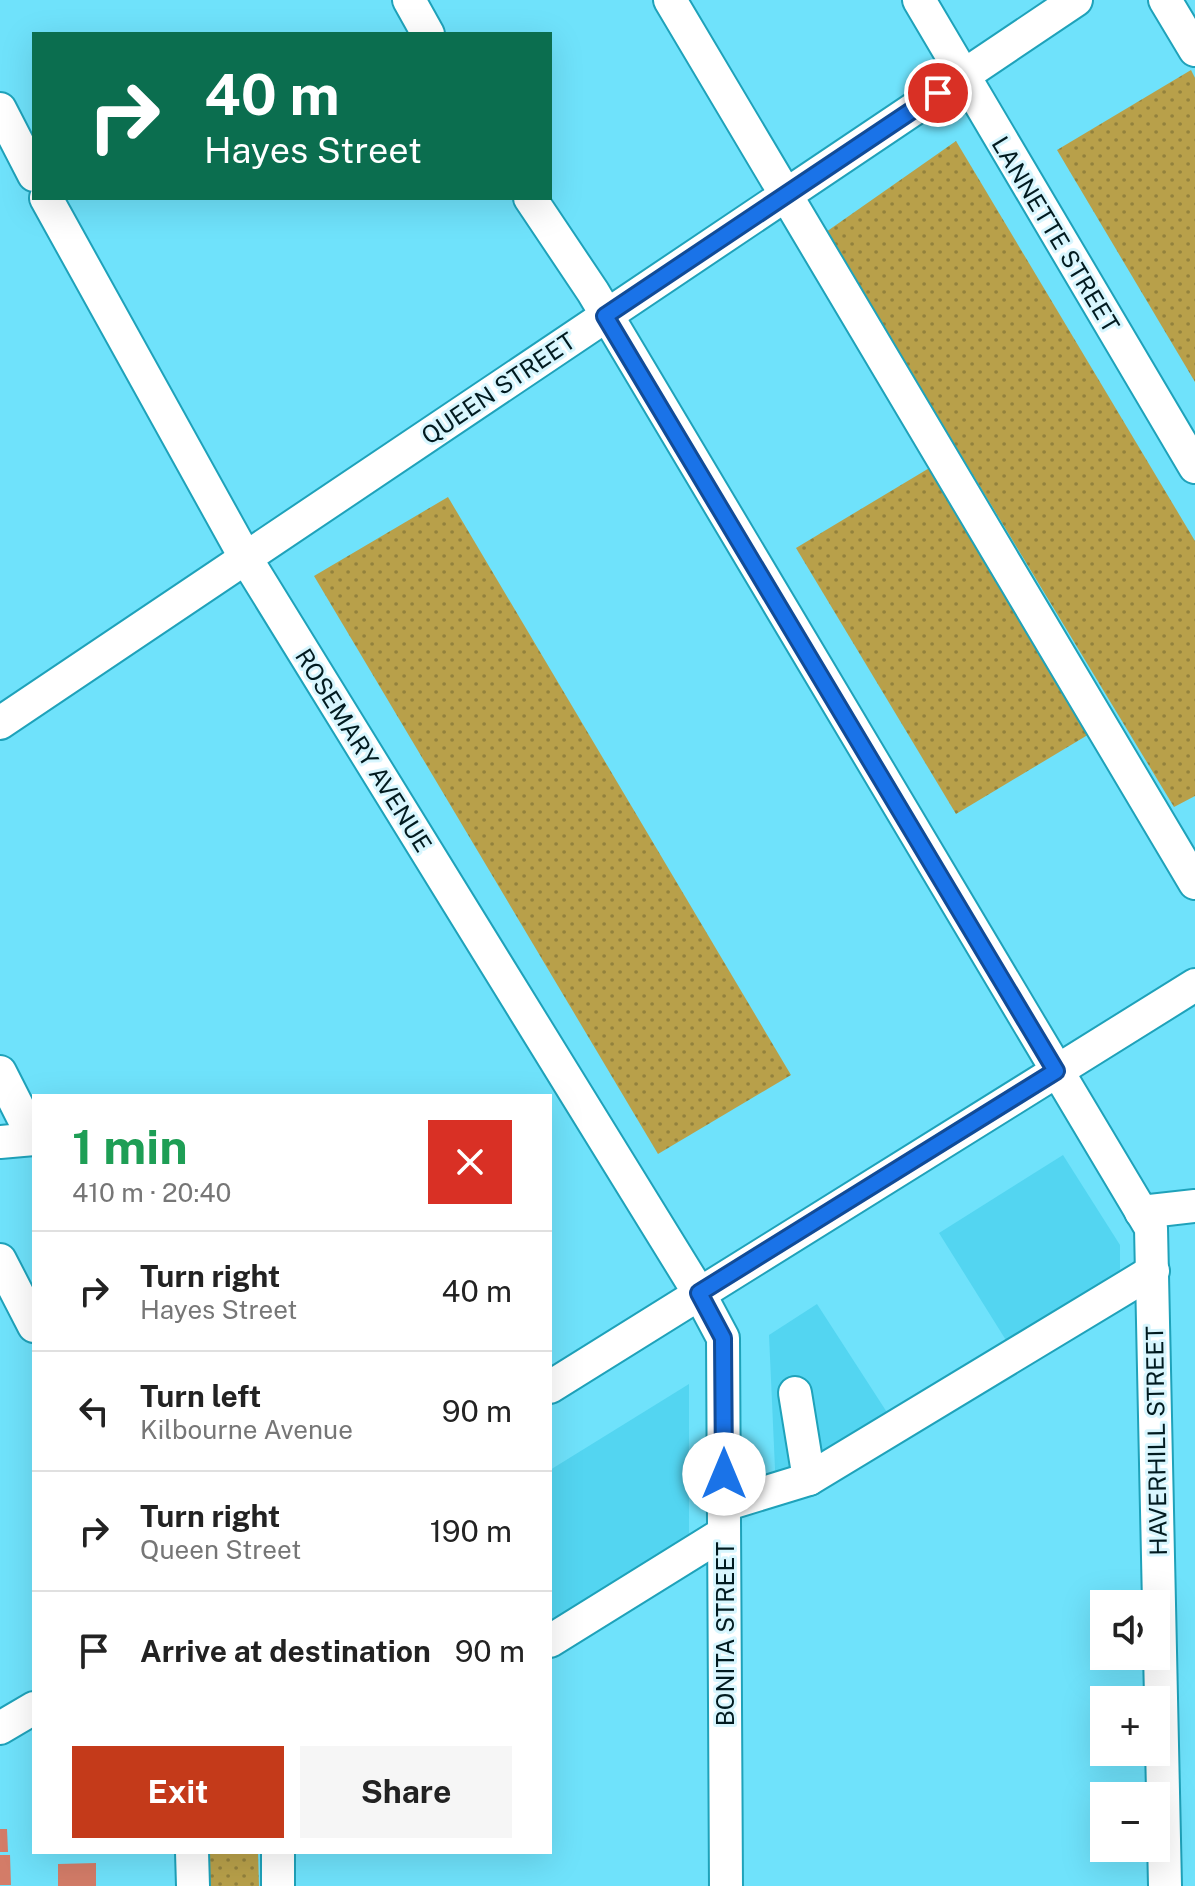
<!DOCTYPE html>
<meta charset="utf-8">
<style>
body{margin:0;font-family:"Public Sans",sans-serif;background:#f6f6f6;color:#222;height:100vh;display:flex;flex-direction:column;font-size:30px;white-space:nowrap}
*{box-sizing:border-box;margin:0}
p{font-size:26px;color:#767676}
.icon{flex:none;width:44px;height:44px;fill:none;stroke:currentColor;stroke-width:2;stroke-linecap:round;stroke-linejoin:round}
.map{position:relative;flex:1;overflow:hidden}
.side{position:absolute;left:32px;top:1094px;width:520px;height:760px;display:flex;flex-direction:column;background:#fff;border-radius:0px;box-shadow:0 8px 32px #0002}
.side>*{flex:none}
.top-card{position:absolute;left:32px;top:32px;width:520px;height:168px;border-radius:0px;box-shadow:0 8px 32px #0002;background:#0b6e4f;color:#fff;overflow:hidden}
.controls{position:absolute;left:1090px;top:1590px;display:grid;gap:16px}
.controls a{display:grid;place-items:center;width:80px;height:80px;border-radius:0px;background:#fff;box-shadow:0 8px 32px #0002;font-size:40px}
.pin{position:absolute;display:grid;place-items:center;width:68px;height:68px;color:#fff;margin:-34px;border:4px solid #fff;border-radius:50%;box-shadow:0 2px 8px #0007}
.me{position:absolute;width:88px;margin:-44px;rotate:0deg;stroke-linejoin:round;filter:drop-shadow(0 0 6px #0008)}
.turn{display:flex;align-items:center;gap:28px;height:168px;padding:0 40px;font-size:36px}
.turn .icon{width:104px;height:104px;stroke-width:2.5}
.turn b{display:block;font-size:56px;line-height:68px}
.round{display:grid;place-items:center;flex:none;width:84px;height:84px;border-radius:0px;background:#f6f6f6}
.head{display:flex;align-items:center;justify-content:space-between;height:136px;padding:0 40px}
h1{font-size:48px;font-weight:700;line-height:60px;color:#1e9e55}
.action{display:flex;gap:16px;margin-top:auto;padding:16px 40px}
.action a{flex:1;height:92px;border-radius:0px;background:#c43a1a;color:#fff;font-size:32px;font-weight:700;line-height:92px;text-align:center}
.action a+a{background:#f6f6f6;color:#222}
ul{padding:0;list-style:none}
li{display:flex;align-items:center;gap:24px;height:120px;padding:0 40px;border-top:2px solid #e0e0e0}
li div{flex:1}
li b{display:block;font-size:30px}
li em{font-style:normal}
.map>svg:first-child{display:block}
.built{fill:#53d5f1}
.grass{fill:url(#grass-dots)}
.building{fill:#d37c68}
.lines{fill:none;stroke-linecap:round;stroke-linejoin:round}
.minor-casing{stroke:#1fa2ba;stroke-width:36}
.minor{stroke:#fff;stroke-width:32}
.route-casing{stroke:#114b97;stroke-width:20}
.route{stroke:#1a73e8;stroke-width:14}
.labels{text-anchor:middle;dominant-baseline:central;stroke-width:6;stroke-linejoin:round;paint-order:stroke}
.street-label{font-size:24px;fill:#021b20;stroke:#d8f6fe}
</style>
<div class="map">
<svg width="1195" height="1886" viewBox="0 0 1195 1886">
<defs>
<pattern id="grass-dots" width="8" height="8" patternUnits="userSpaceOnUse" patternTransform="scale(2)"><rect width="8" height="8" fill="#b8a04a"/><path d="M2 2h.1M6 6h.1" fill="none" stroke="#93823d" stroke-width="1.8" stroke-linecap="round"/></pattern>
</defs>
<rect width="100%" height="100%" fill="#6fe2fb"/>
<!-- built -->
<g class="built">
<polygon points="1063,1155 1120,1245 1120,1275 1009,1345 939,1233"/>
<polygon points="817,1304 890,1417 776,1491 769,1335"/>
<polygon points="689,1384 689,1541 550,1628 550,1470"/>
</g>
<!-- grass -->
<g class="grass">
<polygon points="1191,70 1195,78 1195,382 1057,150"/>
<polygon points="956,141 1195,541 1195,796 1174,807 826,232"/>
<polygon points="931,467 1091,733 956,814 796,548"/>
<polygon points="448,497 791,1075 658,1154 314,576"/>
<polygon points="208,1852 258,1852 259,1886 209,1886"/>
</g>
<!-- building -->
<g class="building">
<polygon points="0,1829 7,1829 8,1852 0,1852"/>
<polygon points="0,1855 10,1855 11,1885 0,1885"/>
<polygon points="96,1863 96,1886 58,1886 58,1864"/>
</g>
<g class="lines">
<!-- minor casing -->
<g class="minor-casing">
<g id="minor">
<polyline points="409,0 428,34"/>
<polyline points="670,0 1195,883"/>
<polyline points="919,0 1195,467"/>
<polyline points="1165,0 1195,50"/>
<polyline points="0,109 34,175"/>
<polyline points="46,198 245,557 699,1293 723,1338 726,1886"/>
<polyline points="530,198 593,292 1151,1228 1165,1886"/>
<polyline points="0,723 1076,0"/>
<polyline points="0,1072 34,1139"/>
<polyline points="0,1142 34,1139"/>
<polyline points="1141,1212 1195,1206"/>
<polyline points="0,1260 34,1326"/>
<polyline points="550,1387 1195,985"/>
<polyline points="795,1393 809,1479"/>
<polyline points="724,1505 809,1479 1153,1271"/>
<polyline points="550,1641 724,1533"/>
<polyline points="0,1728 34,1708"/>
<polyline points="192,1852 193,1886"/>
<polyline points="278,1852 278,1886"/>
</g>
</g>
<!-- minor -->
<use href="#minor" class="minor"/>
</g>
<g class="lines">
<!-- route casing -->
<g class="route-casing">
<polyline id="route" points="724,1474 723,1338 699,1293 1056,1071 605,316 938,93"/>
</g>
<!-- route -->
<use href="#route" class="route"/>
</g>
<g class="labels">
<!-- street labels -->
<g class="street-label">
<text transform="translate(1056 234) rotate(59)">LANNETTE STREET</text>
<text transform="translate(498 388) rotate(-34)">QUEEN STREET</text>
<text transform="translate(364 750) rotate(58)">ROSEMARY AVENUE</text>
<text transform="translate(1156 1441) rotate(-91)">HAVERHILL STREET</text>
<text transform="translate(725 1634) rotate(-90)">BONITA STREET</text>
</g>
</g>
</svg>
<div class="controls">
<a><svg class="icon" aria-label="sound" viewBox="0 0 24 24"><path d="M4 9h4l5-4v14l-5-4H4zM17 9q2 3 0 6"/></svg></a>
<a>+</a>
<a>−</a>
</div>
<div class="pin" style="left:938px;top:93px;background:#d93025"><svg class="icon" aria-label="arrive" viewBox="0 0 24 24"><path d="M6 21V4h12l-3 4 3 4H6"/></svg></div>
<svg class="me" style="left:724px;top:1474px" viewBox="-20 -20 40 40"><circle r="19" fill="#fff"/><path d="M0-13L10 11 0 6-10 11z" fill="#1a73e8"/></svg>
<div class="top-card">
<div class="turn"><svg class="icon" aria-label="right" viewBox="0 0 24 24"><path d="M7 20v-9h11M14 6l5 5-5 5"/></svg><div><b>40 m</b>Hayes Street</div></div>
</div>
<section class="side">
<div class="head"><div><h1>1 min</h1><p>410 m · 20:40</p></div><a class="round" style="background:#d93025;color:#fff"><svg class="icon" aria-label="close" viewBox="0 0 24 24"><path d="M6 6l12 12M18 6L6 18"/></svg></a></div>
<ul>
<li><svg class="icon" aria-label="right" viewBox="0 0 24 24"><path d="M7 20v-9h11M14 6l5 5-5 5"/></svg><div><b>Turn right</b><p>Hayes Street</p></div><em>40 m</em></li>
<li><svg class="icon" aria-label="left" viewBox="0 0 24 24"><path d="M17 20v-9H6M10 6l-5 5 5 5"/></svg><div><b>Turn left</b><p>Kilbourne Avenue</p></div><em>90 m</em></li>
<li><svg class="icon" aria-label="right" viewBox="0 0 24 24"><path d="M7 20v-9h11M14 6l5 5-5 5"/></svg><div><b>Turn right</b><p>Queen Street</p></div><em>190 m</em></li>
<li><svg class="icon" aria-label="arrive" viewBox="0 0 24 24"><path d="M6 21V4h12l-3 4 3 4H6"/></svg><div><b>Arrive at destination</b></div><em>90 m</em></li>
</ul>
<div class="action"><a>Exit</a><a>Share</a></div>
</section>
</div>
